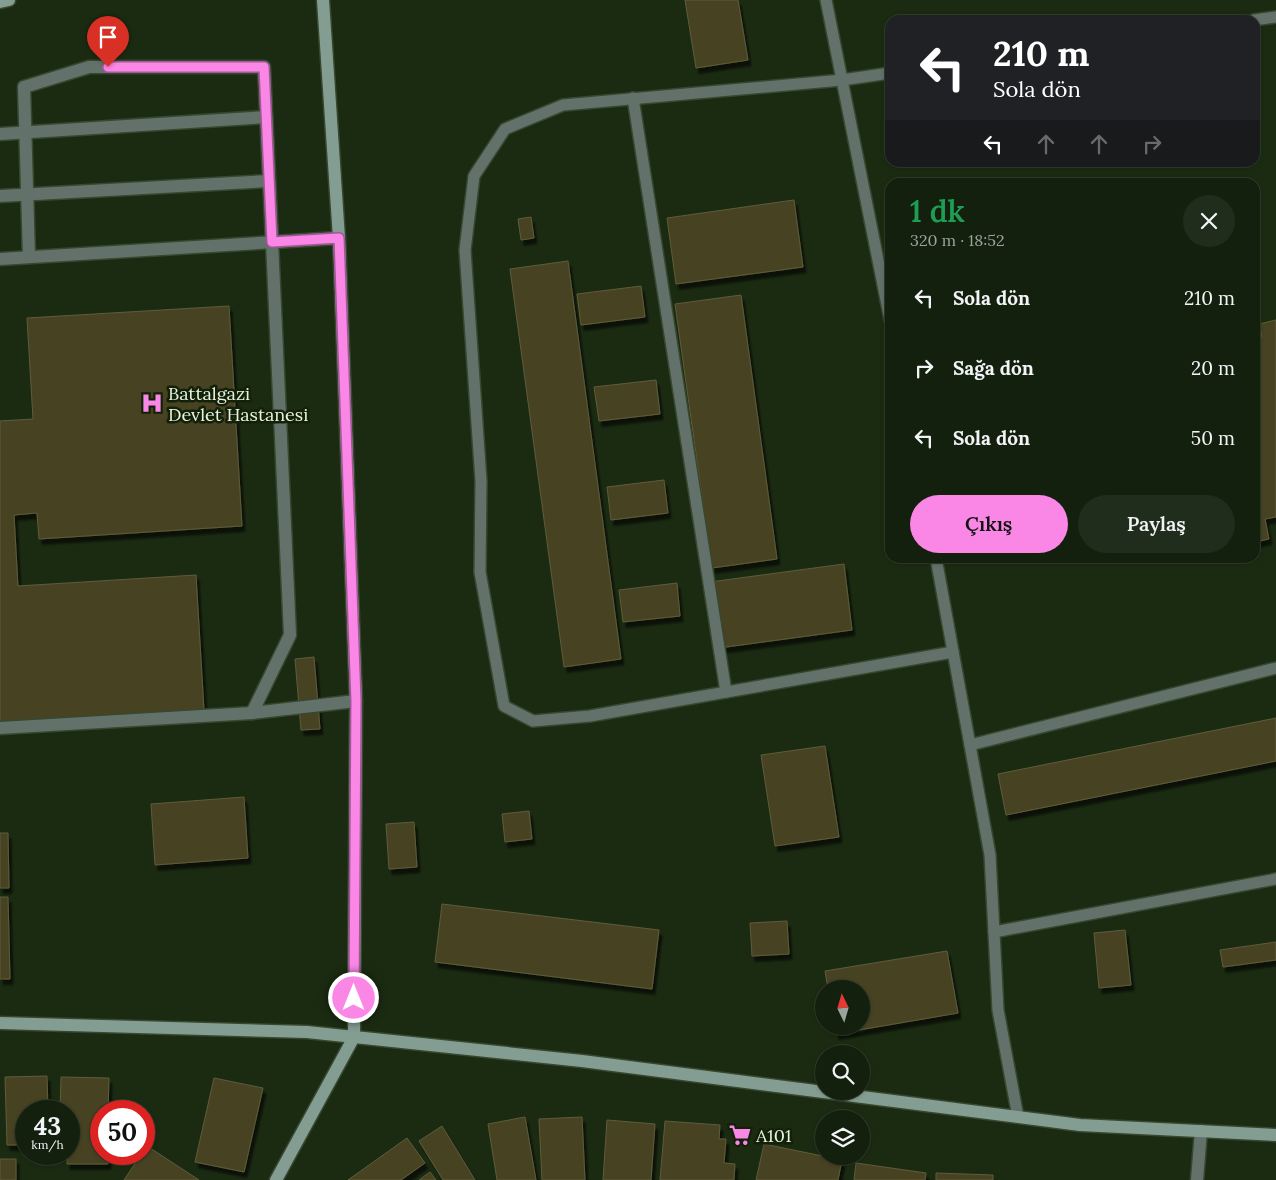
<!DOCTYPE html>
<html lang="tr">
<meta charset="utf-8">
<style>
body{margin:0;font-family:Lora,serif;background:#212d1c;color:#f1f3f6;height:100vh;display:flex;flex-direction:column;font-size:19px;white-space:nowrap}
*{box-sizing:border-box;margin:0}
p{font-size:16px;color:#9da39e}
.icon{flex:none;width:28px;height:28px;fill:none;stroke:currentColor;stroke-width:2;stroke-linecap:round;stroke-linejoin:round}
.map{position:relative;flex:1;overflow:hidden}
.details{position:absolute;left:885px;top:178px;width:375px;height:385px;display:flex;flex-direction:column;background:#14200e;border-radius:15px;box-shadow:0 1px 4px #0004,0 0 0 1px #333e2e}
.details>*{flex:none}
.top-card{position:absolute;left:885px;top:15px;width:375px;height:152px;border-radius:15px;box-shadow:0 1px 4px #0004,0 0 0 1px #333e2e;background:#202124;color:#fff;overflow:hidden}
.needle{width:32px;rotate:355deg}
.fabs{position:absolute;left:815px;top:980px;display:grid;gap:10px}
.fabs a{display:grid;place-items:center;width:55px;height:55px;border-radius:50%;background:#14200e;box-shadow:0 1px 4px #0004,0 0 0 1px #333e2e;font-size:25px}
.speed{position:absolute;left:15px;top:1100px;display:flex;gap:10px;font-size:25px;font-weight:700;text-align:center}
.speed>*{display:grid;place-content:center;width:65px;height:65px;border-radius:50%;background:#14200e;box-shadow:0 1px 4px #0004,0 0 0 1px #333e2e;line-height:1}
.speed small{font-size:12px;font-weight:400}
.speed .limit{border:8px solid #d22;background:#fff;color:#111}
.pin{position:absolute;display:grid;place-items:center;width:42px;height:42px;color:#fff;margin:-51px -21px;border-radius:50% 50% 50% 0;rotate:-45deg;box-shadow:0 0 5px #0007}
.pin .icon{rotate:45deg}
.me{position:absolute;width:55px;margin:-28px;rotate:0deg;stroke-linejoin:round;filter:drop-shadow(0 0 4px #0008)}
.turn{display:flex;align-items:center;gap:18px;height:105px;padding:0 25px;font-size:22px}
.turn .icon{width:65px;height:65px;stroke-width:2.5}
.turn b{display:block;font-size:35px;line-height:42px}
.lanes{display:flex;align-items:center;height:48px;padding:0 25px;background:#0003;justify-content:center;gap:25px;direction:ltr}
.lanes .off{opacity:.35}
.round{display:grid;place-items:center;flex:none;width:52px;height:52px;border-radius:26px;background:#212d1c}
.head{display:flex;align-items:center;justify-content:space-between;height:85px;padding:0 25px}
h1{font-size:30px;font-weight:600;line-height:38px;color:#1e9e55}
.button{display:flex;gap:10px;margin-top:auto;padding:10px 25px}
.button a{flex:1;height:58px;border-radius:30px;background:#fa87e6;color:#111;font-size:20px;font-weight:600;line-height:58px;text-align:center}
.button a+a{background:#212d1c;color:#f1f3f6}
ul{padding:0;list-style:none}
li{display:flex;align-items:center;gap:15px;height:70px;padding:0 25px}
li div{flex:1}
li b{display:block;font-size:19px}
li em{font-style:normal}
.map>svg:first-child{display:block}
.building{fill:#474323;stroke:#5f5c3b;filter:url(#shadow)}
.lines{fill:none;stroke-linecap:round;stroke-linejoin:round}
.service-casing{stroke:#38472f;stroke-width:14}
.minor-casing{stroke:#38472f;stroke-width:15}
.secondary-casing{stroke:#38472f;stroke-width:15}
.service{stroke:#62726b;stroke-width:11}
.minor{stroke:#62726b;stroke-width:12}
.secondary{stroke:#849d92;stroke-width:12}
.route-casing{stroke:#a25896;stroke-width:12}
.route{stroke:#fa87e6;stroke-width:9}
.labels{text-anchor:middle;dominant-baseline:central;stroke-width:5;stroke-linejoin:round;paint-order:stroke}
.poi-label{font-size:18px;fill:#e8f3e2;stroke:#122108;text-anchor:start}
</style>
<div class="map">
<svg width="1276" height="1180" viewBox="0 0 1276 1180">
<defs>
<filter id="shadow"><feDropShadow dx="3" dy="5.5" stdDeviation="1" flood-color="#0009"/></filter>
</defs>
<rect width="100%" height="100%" fill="#1b2b12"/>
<!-- building -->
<g class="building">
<polygon points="685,0 738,0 748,60 696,68"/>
<polygon points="794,200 803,267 676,284 667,218"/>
<polygon points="531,217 534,238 521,240 518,219"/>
<polygon points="568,261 621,659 564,667 510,269"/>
<polygon points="641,286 645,317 581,325 577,294"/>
<polygon points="741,295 777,559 712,568 675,304"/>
<polygon points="229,306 242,526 39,539 37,513 14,515 18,586 196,575 204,710 0,722 0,421 33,419 27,318"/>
<polygon points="1276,320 1276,517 1265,519 1269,539 1255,542 1255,339 1262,337 1259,324"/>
<polygon points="656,380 660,414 599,421 594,387"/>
<polygon points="664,480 668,513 611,520 607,487"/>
<polygon points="844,564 852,630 719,648 710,582"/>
<polygon points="677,583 680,616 623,622 619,590"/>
<polygon points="314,657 320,729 301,730 295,659"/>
<polygon points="1276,718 1276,761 1006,815 998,774"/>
<polygon points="825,746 839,837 775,846 761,755"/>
<polygon points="244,797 248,858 155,865 151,804"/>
<polygon points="529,811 532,839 505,842 502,814"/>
<polygon points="414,822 417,867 389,869 386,824"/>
<polygon points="0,833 8,833 9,888 0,888"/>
<polygon points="0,897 8,897 10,979 0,979"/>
<polygon points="442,904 659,930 652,989 435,962"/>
<polygon points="787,921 789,954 752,956 750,923"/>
<polygon points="1125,930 1131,985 1099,988 1094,933"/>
<polygon points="1276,942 1276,960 1223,967 1220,950"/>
<polygon points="947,951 958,1013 836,1034 835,1026 861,1026 861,989 828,989 825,971"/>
<polygon points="47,1076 48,1111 26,1111 26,1145 7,1145 5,1077"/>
<polygon points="61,1077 109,1078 108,1111 101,1111 101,1154 108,1154 108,1164 67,1164 69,1111 60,1111"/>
<polygon points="214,1078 263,1088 244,1172 195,1162"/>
<polygon points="525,1117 536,1180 497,1180 488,1124"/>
<polygon points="582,1117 585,1180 542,1180 539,1119"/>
<polygon points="607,1120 655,1124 651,1180 603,1180"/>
<polygon points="665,1121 720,1125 719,1139 726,1139 724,1163 735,1164 734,1180 660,1180"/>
<polygon points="442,1126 475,1180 443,1180 419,1141"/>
<polygon points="407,1138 425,1163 401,1180 348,1180"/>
<polygon points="764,1144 842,1160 838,1180 756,1180"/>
<polygon points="147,1146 199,1180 124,1180"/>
<rect x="0" y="1159" width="16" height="21"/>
<polygon points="856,1163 926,1173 925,1180 854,1180"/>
<polygon points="430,1172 436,1180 419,1180"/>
<polygon points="936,1173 993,1175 993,1180 936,1180"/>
</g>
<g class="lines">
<!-- service casing -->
<g class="service-casing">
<g id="service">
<polyline points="826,0 890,320"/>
<polyline points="1254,20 1276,17"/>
<polyline points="890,73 842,80 563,105 505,129 474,176 465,250 481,481 480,572 504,706 533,721 590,716 953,652"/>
<polyline points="633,98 726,692"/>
<polyline points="936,558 990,855 998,1010 1018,1117"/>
<polyline points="970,745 1276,668"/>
<polyline points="994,932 1276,879"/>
</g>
</g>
<!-- minor casing -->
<g class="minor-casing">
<g id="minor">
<polyline points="0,134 266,117"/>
<polyline points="0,196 269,181"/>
<polyline points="0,259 339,238"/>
<polyline points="252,713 356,701"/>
<polyline points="0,728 252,713 290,635 264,67 89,67 24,87 29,257"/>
<polyline points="1197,1180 1201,1131"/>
</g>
</g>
<!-- secondary casing -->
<g class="secondary-casing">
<g id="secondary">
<polyline points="0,2 9,0"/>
<polyline points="0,1023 307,1032 582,1061 1080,1125 1276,1135"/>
<polyline points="276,1180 354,1037 356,701 339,238 323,0"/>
</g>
</g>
<!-- service -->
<use href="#service" class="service"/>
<!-- minor -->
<use href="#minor" class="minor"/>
<!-- secondary -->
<use href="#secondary" class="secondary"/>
</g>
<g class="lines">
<!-- route casing -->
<g class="route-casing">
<polyline id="route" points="108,67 264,67 272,242 339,238 356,701 354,998"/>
</g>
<!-- route -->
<use href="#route" class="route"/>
</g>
<!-- icons -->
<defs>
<g id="hospital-bare" transform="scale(1.725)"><path d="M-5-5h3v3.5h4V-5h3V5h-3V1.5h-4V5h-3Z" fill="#fa87e6" stroke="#122108" stroke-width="2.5" paint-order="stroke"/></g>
<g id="supermarket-bare" transform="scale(1.725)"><path d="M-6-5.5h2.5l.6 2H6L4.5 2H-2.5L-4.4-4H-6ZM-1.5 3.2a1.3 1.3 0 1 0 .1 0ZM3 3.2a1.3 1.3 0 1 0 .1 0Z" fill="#fa87e6" stroke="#122108" stroke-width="2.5" paint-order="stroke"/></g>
</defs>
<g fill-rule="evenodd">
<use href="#hospital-bare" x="152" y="403"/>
<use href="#supermarket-bare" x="740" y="1135"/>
</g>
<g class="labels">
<!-- poi labels -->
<g class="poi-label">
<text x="168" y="393">Battalgazi<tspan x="168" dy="21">Devlet Hastanesi</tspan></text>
<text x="756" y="1135">A101</text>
</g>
</g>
</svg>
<div class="fabs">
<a><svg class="needle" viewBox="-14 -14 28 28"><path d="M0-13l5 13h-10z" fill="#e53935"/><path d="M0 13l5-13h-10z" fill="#9da39e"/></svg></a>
<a><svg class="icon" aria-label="search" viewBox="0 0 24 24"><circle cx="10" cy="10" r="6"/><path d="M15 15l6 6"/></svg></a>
<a><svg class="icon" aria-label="layers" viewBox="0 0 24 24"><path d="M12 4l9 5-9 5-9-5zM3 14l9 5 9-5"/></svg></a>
</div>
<div class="speed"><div>43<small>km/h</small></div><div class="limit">50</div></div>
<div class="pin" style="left:108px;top:67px;background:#d93025"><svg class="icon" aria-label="arrive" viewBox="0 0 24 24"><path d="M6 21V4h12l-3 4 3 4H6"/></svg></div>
<svg class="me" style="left:354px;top:998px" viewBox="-20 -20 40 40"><circle r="17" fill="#fa87e6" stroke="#fff" stroke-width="3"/><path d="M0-11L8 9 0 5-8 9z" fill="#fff"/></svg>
<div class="top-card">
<div class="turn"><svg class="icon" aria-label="left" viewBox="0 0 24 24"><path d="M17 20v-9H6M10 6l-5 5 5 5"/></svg><div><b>210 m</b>Sola dön</div></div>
<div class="lanes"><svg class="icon" aria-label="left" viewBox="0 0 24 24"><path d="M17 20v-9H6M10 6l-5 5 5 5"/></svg><svg class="icon off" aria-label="ahead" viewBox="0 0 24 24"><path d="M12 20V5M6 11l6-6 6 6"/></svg><svg class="icon off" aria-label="ahead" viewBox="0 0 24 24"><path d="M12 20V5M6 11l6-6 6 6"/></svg><svg class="icon off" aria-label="right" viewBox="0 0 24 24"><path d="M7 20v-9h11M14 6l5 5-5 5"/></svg></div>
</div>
<section class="details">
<div class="head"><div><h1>1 dk</h1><p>320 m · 18:52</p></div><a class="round"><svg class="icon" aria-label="close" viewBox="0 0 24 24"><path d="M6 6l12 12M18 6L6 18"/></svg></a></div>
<ul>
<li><svg class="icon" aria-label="left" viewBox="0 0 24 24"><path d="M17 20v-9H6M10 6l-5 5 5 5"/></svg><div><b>Sola dön</b></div><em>210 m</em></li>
<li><svg class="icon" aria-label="right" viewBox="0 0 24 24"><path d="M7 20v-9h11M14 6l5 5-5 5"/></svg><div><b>Sağa dön</b></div><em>20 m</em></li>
<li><svg class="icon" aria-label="left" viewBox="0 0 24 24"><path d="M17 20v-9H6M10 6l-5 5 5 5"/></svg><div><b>Sola dön</b></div><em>50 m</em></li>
</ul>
<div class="button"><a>Çıkış</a><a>Paylaş</a></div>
</section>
</div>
